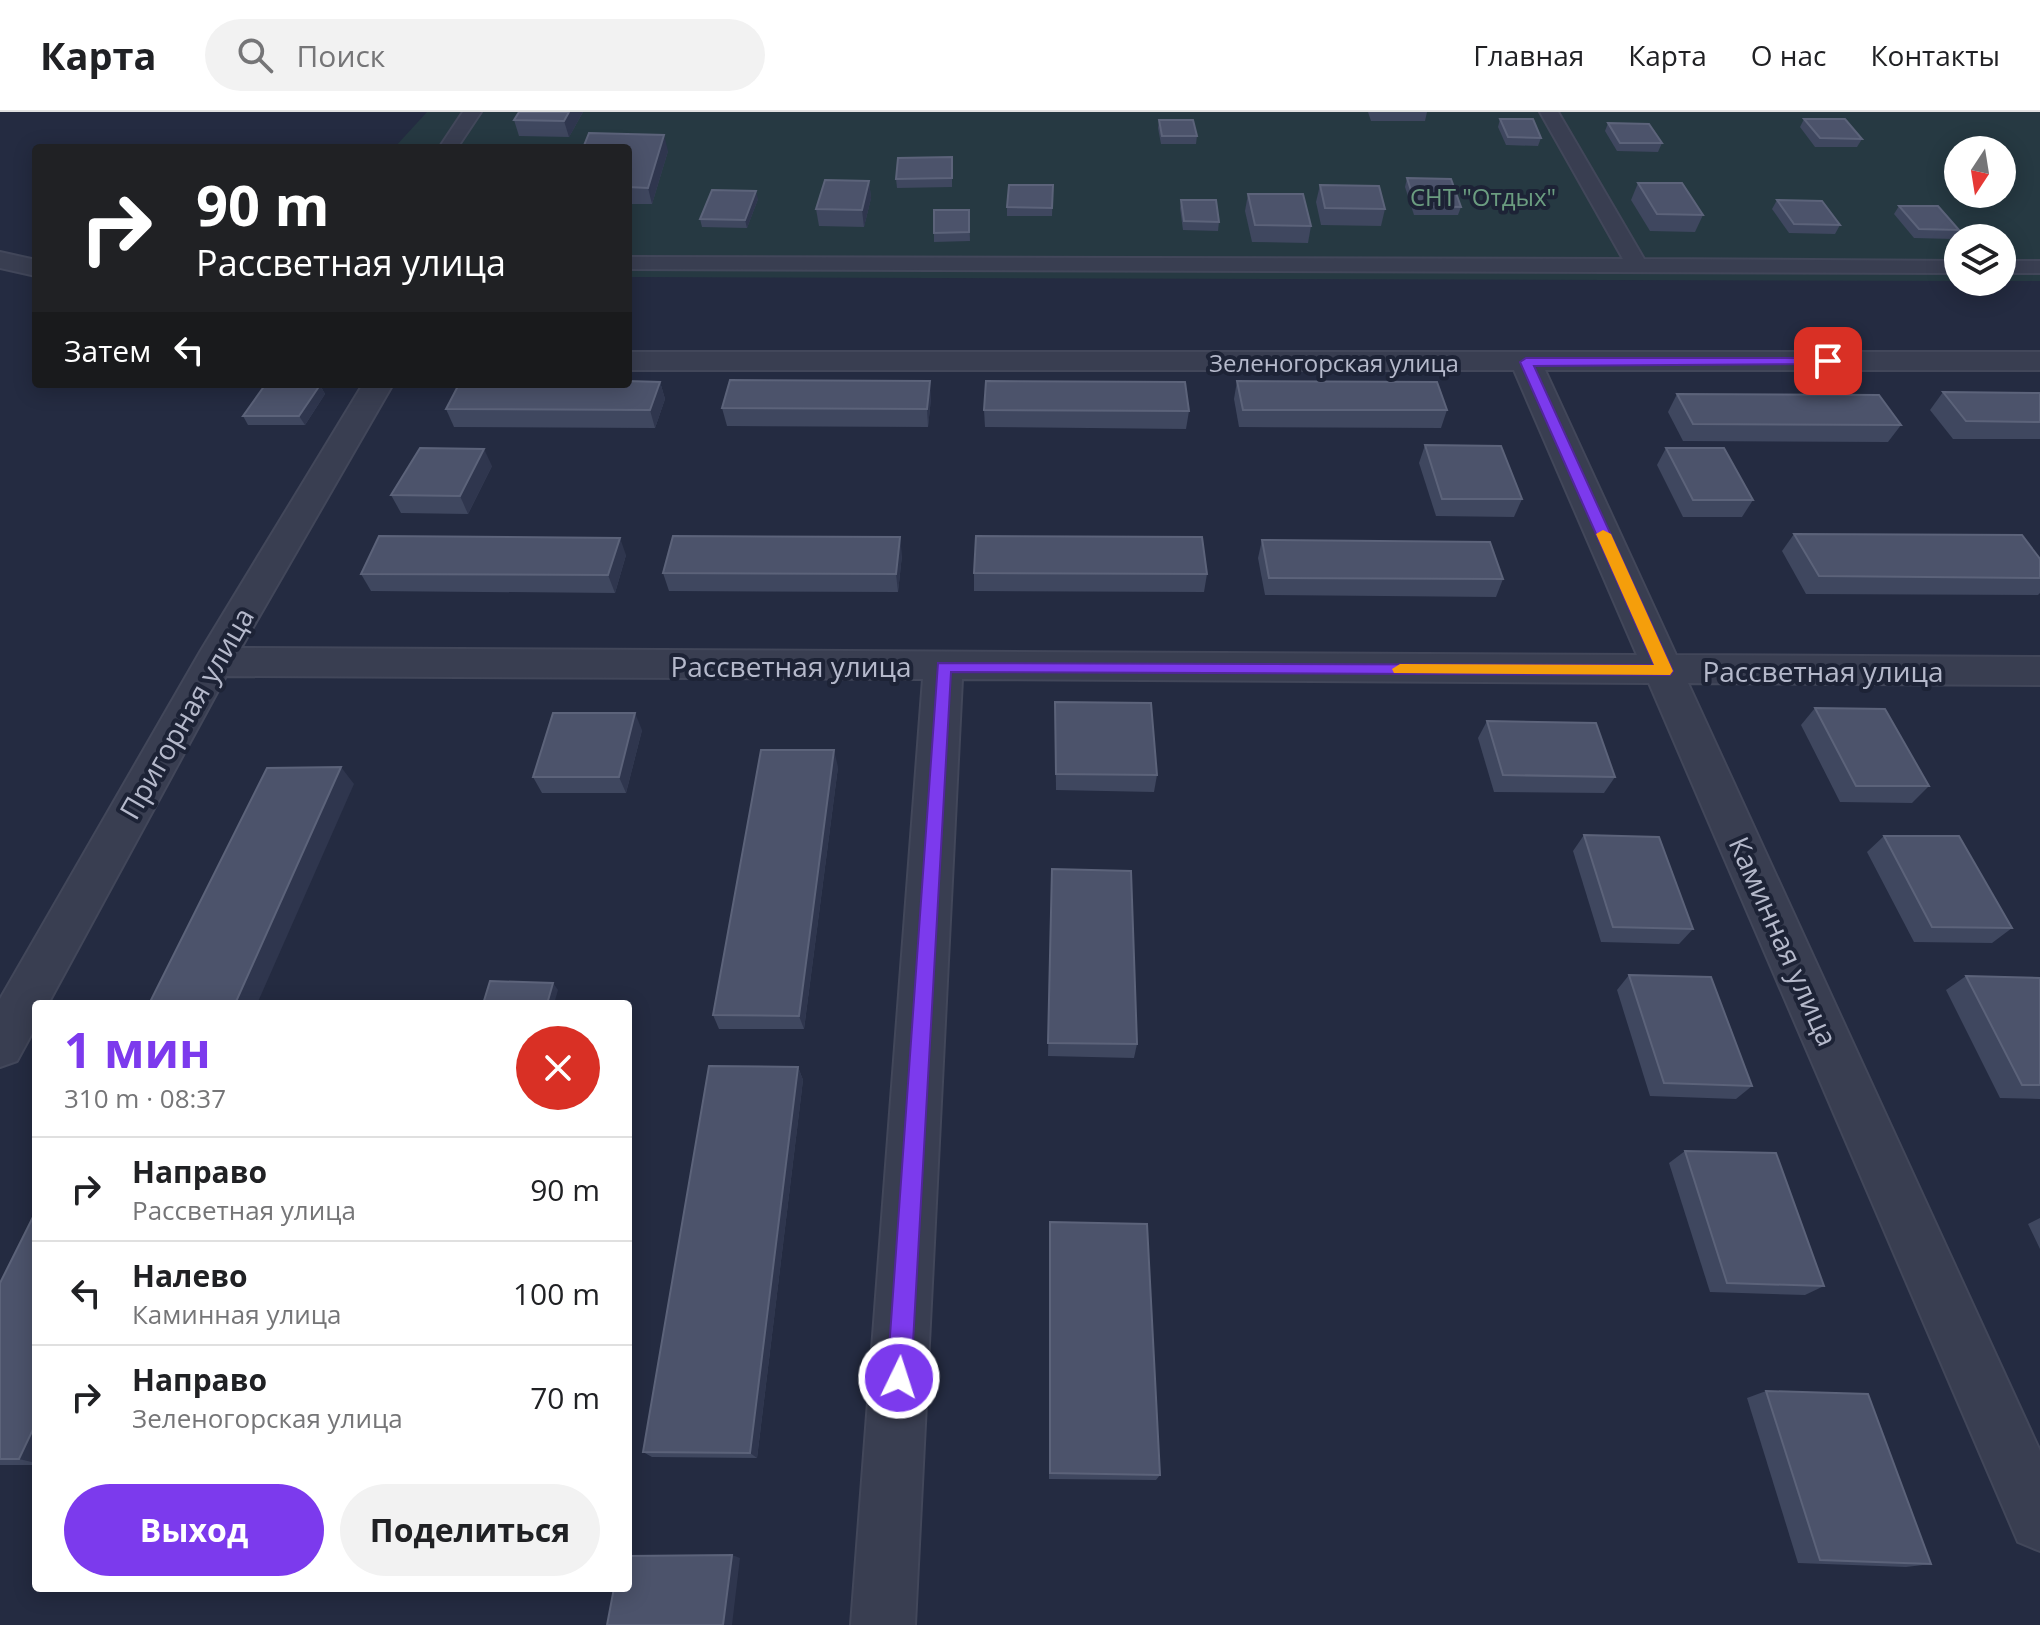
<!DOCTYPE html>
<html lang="ru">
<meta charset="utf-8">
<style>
body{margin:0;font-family:"Open Sans",sans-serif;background:#f2f2f2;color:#202124;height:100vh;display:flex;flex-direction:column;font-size:30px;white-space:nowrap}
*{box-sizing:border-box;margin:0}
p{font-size:26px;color:#757577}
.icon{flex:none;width:44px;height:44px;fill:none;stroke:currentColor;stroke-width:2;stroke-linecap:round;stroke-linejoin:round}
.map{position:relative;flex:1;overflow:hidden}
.panel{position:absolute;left:32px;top:888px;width:600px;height:592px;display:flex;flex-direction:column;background:#fff;border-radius:8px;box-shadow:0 4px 20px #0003}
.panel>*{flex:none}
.banner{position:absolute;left:32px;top:32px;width:600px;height:244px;border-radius:8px;box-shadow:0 4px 20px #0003;background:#202124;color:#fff;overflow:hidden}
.needle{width:52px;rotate:192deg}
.controls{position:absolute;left:1944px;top:24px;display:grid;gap:16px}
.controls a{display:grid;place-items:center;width:72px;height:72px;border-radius:50%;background:#fff;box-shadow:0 4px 20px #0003;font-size:40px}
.pin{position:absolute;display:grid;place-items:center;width:68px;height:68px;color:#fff;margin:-34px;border-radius:16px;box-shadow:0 4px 12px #0006}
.me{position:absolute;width:88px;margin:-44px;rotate:4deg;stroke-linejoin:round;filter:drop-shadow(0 0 6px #0008)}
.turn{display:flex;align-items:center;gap:28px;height:168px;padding:0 32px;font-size:36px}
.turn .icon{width:104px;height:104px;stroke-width:2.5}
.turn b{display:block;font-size:56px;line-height:68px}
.then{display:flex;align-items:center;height:76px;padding:0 32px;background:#0003;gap:16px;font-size:30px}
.round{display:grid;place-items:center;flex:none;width:84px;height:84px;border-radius:42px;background:#f2f2f2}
.summary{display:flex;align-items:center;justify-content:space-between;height:136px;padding:0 32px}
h1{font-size:48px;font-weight:700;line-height:60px;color:#7c3aed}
.button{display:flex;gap:16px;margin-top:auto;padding:16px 32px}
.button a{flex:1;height:92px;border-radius:48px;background:#7c3aed;color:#fff;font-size:32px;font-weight:700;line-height:92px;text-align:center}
.button a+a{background:#f2f2f2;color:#202124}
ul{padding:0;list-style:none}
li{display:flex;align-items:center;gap:24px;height:104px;padding:0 32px;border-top:2px solid #e0e0e0}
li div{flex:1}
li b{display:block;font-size:30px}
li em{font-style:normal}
header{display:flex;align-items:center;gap:48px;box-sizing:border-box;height:112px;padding:0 40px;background:#fff;border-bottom:2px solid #e0e0e0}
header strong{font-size:38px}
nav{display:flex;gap:44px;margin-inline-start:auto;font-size:28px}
.search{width:560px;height:72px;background:#f2f2f2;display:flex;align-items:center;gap:20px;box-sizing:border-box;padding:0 28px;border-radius:44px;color:#757577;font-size:30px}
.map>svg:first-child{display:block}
.green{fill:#263942;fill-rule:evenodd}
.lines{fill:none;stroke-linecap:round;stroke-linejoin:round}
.service-casing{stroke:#42475a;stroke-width:4}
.minor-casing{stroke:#42475a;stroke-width:4}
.service{fill:#393e51;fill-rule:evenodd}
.minor{fill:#393e51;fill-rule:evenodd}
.wall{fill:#3f475f}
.shaded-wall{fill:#2f364e}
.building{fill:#4c536b;stroke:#5c637a;stroke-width:2}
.route{fill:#7c3aed;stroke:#51269a;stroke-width:2}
.slow{fill:#f59e0b}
.labels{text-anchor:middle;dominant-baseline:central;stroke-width:8;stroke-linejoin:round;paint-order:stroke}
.far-park-label{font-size:24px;fill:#6b9d80;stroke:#1d2336}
.far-street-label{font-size:24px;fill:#b5b9cb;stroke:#1d2336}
.street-label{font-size:28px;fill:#b5b9cb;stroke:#1d2336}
</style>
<header>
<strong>Карта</strong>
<div class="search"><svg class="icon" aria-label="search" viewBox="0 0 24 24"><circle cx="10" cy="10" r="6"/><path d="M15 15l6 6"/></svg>Поиск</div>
<nav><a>Главная</a><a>Карта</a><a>О нас</a><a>Контакты</a></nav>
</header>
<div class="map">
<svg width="2040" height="1513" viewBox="0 0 2040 1513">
<rect width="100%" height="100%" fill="#242b41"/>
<!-- green -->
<path class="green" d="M 427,0 L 2040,0 L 2040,169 L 2002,169 L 2002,126 L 1958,126 L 1958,169 L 628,165 L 628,36 L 394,36 ZM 1958,38 L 2002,38 L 2002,82 L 1958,82 Z"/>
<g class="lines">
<!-- service casing -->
<g class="service-casing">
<g id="service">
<polygon points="463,0 481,0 457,36 439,36"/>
<polygon points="1540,0 1558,0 1644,147 1958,149 1958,161 628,157 628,145 1623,147"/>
<rect x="2002" y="149" width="38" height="12"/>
</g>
</g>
<!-- minor casing -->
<g class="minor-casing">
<g id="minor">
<polygon points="0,140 36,148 36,164 0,156"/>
<polygon points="628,240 2040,240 2040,258 1545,258 1676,543 2040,545 2040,573 1688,571 2040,1339 2040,1439 2018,1430 1649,571 962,567 915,1513 851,1513 923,567 226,564 48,892 36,892 36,914 17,949 0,955 0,887 200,540 363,272 393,272 241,536 1637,543 1514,258 628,258"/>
</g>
</g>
<!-- service -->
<use href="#service" class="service"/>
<!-- minor -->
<use href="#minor" class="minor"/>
</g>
<!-- wall -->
<g class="wall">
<polygon points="519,0 583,0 569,25 519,24 514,8"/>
<polygon points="1368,0 1427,0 1425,9 1371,9"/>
<polygon points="1500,7 1541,26 1538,34 1506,33 1498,15"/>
<polygon points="1804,7 1862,27 1857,35 1815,35 1800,15"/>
<polygon points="1159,8 1197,24 1196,32 1161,32 1158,16"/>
<polygon points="1608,11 1662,31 1658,40 1617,39 1605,19"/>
<polygon points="628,36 668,39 652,92 628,92"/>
<polygon points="952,54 952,75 897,76 896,67"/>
<polygon points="1407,66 1461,95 1458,103 1414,103 1405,75"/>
<polygon points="869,69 871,86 864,115 819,114 816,97"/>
<polygon points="1638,71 1703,103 1695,120 1650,119 1631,88"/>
<polygon points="1053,73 1052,104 1007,104 1007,95"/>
<polygon points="1320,73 1385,97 1381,114 1321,113 1316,90"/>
<polygon points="1248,82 1311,114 1308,131 1252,130 1245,99"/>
<polygon points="758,87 747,116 702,115 700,107"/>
<polygon points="1181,88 1219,110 1218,119 1183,118 1180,96"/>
<polygon points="1777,88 1840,113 1835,122 1789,121 1772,97"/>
<polygon points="1899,94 1959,118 1953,127 1914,126 1894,102"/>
<polygon points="969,98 970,129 934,130 934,121"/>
<polygon points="1237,269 1447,298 1441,316 1239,315 1234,287"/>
<polygon points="660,270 665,287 655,316 454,315 446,297"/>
<polygon points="320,273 325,282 305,313 248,313 243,304"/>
<polygon points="1943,280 2040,281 2040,327 1953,327 1930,298"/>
<polygon points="1677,282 1901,313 1888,330 1683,329 1668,300"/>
<polygon points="931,286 928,315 727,314 722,296"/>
<polygon points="984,298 1189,299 1186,317 985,315"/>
<polygon points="1425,333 1522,387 1514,405 1436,404 1419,351"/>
<polygon points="1666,336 1753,388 1742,405 1683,405 1657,353"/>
<polygon points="492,354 468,402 401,401 391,383"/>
<polygon points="1794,422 2040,447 2040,481 2038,483 1806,482 1782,439"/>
<polygon points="1262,428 1503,467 1496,485 1265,483 1258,446"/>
<polygon points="626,443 615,481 371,479 361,462"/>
<polygon points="902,443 898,480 669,479 663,461"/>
<polygon points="974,461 1207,462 1204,480 974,479"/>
<polygon points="1055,590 1157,663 1154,680 1056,678"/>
<polygon points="1815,596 1929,674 1912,691 1840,690 1801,613"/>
<polygon points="1487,609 1615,665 1604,681 1494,680 1478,626"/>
<polygon points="642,618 626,681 542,681 533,665"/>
<polygon points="838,655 804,917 719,917 713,903"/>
<polygon points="1584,723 1693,817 1679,832 1601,830 1573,739"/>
<polygon points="1884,724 2012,816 1992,831 1914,830 1867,740"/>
<polygon points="1052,757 1137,932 1134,946 1048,944"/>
<polygon points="1629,863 1752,974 1736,987 1650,984 1617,878"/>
<polygon points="1966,864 2040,866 2040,987 2000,986 1946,878"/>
<polygon points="798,955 803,968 757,1346 652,1345 643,1340"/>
<polygon points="1685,1039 1824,1174 1805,1183 1710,1180 1669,1051"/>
<polygon points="36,1099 36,1353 0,1353 0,1171"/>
<polygon points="2040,1106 2040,1137 2028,1112"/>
<polygon points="1050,1110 1160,1363 1156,1368 1049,1367"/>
<polygon points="1766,1279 1931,1452 1906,1455 1798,1451 1747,1286"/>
</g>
<!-- shaded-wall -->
<g class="shaded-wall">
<polygon points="569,0 583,0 569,25 564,9"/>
<polygon points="664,23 668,39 652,92 648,76"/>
<polygon points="869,69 871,86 864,115 862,98"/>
<polygon points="756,79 758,87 747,116 745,108"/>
<polygon points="930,269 931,286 928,315 927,297"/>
<polygon points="660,270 665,287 655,316 650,298"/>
<polygon points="320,273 325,282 305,313 299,304"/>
<polygon points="484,337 492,354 468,402 460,384"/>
<polygon points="900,425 902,443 898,480 896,462"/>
<polygon points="620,426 626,443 615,481 608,463"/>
<polygon points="635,601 642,618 626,681 619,665"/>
<polygon points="834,638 838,655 804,917 799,904"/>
<polygon points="341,655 354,672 257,892 235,892"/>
<polygon points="553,871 558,878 554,892 547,892"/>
<polygon points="798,955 803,968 757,1346 750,1341"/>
<polygon points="36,1311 36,1351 19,1347"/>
<polygon points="732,1443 740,1446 732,1513 723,1513"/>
</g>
<!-- building -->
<g class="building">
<polygon points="519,0 569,0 564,9 514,8"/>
<polygon points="1500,7 1533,7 1541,26 1508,25"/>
<polygon points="1804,7 1845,7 1862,27 1820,26"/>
<polygon points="1159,8 1193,8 1197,24 1162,24"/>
<polygon points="1608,11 1649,12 1662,31 1620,31"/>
<polygon points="589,21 664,23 648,76 628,75 628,36 583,36"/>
<polygon points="952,45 952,66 896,67 898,46"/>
<polygon points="1407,66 1451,67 1461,95 1416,94"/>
<polygon points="825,68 869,69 862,98 816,97"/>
<polygon points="1638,71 1682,71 1703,103 1657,102"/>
<polygon points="1009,73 1053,73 1052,96 1007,95"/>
<polygon points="1320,73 1379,74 1385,97 1325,96"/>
<polygon points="712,78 756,79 745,108 700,107"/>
<polygon points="1248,82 1303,82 1311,114 1255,113"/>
<polygon points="1181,88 1216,88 1219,110 1184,109"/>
<polygon points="1777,88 1822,89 1840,113 1794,112"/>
<polygon points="1899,94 1938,94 1959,118 1919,117"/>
<polygon points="934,98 969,98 969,120 934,121"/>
<polygon points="730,268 930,269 927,297 722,296"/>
<polygon points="628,269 660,270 650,298 446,297 459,272 628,272"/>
<polygon points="986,269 1185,270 1189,299 984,298"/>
<polygon points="1237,269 1437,270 1447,298 1243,298"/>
<polygon points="265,273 320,273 299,304 243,304"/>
<polygon points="1943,280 2040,281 2040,310 1966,309"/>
<polygon points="1677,282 1879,283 1901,313 1693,312"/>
<polygon points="1425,333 1501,334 1522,387 1442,387"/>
<polygon points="420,336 484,337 460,384 391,383"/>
<polygon points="1666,336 1724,336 1753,388 1693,388"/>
<polygon points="1794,422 2022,423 2040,447 2040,466 1819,464"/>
<polygon points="379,424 620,426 608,463 361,462"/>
<polygon points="673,424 900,425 896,462 663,461"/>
<polygon points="976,424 1202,425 1207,462 974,461"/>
<polygon points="1262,428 1490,430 1503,467 1269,466"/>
<polygon points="1055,590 1151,591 1157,663 1056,662"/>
<polygon points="1815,596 1885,597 1929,674 1856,674"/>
<polygon points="553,601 635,601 619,665 533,665"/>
<polygon points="1487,609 1596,611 1615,665 1503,663"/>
<polygon points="761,638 834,638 799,904 713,903"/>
<polygon points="341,655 235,892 149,892 267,656"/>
<polygon points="1584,723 1659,725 1693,817 1613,815"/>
<polygon points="1884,724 1959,724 2012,816 1932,815"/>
<polygon points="1052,757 1131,759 1137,932 1048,931"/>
<polygon points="1629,863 1711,865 1752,974 1664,971"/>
<polygon points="1966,864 2040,866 2040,973 2022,973"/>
<polygon points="490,869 553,871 547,892 483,892"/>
<polygon points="709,954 798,955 750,1341 643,1340"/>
<polygon points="1685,1039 1776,1041 1824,1174 1727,1171"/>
<polygon points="36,1099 36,1311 19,1347 0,1347 0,1171"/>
<polygon points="1050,1110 1147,1112 1160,1363 1050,1361"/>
<polygon points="1766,1279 1868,1282 1931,1452 1820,1448"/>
<polygon points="732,1443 723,1513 607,1513 614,1476 628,1476 628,1444"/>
</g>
<!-- route -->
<polygon class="route" points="1828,246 1833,247 1833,252 1534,254 1673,559 1670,563 951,560 911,1266 907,1274 899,1278 890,1274 887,1266 938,551 1654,553 1520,250 1526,246"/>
<!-- slow -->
<polygon class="slow" points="1603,418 1611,422 1673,559 1670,563 1394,561 1392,557 1400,552 1654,553 1596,422"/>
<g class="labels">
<!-- far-park labels -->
<g class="far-park-label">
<text x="1483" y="84">СНТ "Отдых"</text>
</g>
<!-- far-street labels -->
<g class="far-street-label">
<text x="1334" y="250">Зеленогорская улица</text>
</g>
<!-- street labels -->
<g class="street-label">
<text x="791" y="554">Рассветная улица</text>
<text x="1823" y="559">Рассветная улица</text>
<text transform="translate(186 601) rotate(-60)">Пригорная улица</text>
<text transform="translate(1784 829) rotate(66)">Каминная улица</text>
</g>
</g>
</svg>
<div class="controls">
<a><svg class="needle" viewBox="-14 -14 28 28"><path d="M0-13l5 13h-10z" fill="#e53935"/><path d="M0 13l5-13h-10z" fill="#757577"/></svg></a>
<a><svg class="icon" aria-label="layers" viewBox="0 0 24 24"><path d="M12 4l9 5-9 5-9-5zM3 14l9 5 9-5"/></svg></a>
</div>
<div class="pin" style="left:1828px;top:249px;background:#d93025"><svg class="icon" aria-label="arrive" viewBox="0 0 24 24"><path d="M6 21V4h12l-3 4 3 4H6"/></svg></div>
<svg class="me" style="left:899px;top:1266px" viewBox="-20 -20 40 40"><circle r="17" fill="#7c3aed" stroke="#fff" stroke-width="3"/><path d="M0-11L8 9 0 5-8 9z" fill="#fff"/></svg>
<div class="banner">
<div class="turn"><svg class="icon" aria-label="right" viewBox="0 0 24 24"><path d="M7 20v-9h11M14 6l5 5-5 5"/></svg><div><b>90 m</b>Рассветная улица</div></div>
<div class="then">Затем<svg class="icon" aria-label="left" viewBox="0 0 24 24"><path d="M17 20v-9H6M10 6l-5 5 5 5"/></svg></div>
</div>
<section class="panel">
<div class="summary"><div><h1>1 мин</h1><p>310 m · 08:37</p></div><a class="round" style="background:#d93025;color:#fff"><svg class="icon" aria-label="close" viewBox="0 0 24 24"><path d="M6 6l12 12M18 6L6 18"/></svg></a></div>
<ul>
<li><svg class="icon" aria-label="right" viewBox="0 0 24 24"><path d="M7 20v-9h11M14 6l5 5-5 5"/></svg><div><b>Направо</b><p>Рассветная улица</p></div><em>90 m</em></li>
<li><svg class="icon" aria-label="left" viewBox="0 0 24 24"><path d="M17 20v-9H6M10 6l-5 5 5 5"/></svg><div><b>Налево</b><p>Каминная улица</p></div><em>100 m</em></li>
<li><svg class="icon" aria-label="right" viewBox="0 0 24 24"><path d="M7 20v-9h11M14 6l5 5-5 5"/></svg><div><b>Направо</b><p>Зеленогорская улица</p></div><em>70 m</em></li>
</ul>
<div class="button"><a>Выход</a><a>Поделиться</a></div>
</section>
</div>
